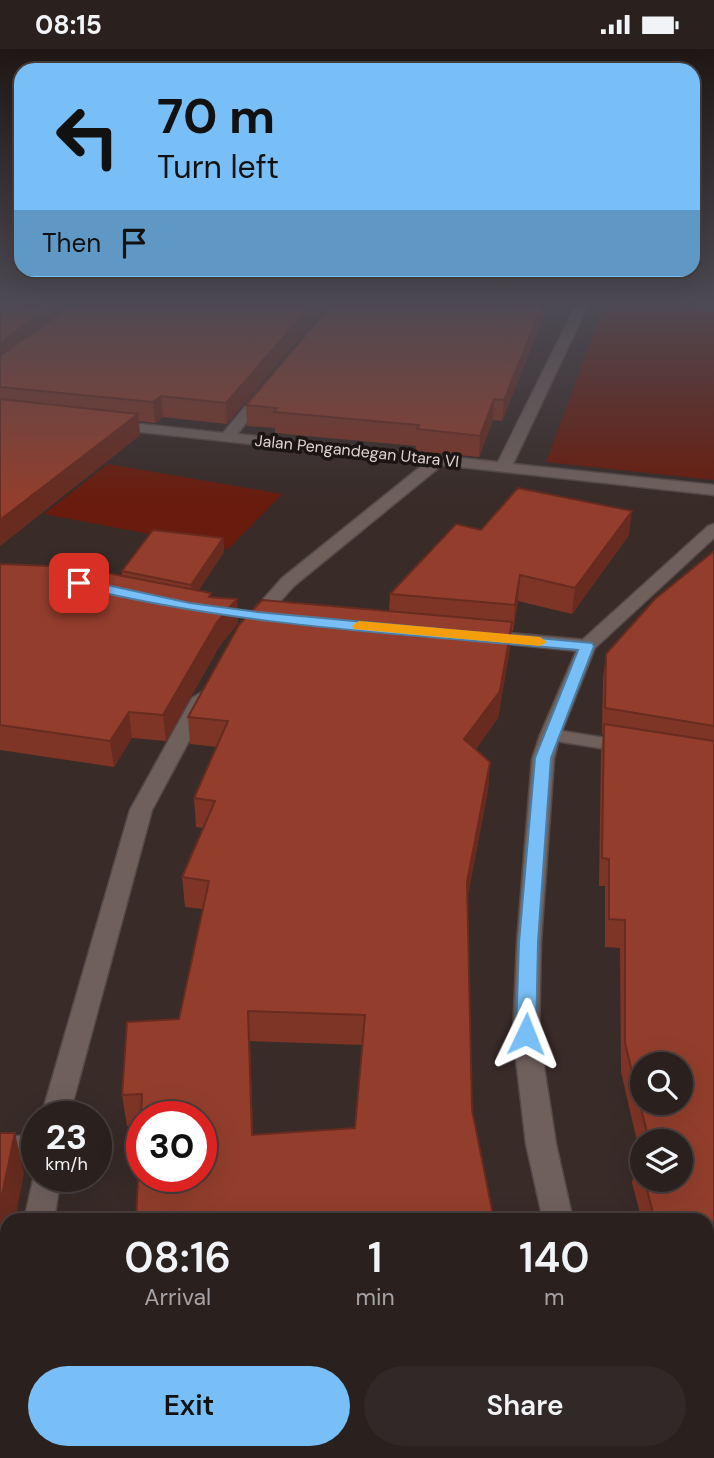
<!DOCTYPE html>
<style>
body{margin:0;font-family:"DM Sans",sans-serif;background:#322827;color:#f1f3f6;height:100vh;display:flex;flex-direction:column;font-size:26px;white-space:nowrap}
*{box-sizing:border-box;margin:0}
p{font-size:23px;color:#a5a3a4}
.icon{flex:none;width:38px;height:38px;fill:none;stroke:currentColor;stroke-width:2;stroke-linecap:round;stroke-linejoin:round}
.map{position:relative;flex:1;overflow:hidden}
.panel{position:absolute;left:0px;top:1164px;width:714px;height:247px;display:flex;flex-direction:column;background:#2a201e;border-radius:21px 21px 0 0;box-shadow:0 7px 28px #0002,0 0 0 2px #463e3c}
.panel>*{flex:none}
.hud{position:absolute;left:14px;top:14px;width:686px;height:214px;border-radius:21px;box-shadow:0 7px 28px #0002,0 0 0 2px #463e3c;background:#78bff7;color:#111;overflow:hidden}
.buttons{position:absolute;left:630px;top:1003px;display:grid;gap:14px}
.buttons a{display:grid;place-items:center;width:63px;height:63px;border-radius:50%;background:#2a201e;box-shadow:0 7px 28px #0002,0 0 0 2px #463e3c;font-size:35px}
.speed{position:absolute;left:21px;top:1052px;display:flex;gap:14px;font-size:35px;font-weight:700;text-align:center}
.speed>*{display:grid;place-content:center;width:91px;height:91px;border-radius:50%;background:#2a201e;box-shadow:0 7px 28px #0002,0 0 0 2px #463e3c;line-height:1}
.speed small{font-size:18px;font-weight:400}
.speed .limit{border:10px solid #d22;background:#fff;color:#111}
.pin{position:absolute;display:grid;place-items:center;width:60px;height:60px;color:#fff;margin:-30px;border-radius:14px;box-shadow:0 4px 10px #0006}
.me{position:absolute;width:77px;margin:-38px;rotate:2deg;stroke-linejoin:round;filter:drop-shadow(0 0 5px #0008)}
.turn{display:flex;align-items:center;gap:24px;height:147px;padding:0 28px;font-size:32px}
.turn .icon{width:91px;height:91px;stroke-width:2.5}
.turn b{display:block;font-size:49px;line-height:60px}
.then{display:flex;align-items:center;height:66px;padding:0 28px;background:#0003;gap:14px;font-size:26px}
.eta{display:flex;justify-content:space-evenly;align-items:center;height:119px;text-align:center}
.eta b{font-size:42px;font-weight:600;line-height:49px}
.cta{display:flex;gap:14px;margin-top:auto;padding:14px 28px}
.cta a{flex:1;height:80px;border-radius:42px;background:#78bff7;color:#111;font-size:28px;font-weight:600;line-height:80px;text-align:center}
.cta a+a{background:#322827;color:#f1f3f6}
.status{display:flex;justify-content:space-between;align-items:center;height:49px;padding:0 35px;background:#2a201e;direction:ltr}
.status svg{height:19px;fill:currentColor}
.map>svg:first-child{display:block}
.green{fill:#691c0d}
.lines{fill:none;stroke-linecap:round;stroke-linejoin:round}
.minor-casing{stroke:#544947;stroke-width:3}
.tertiary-casing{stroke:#544947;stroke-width:3}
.minor{fill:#6f605c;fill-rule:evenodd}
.tertiary{fill:#6f605c;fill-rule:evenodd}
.wall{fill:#7e3526;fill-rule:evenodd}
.shaded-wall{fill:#672b1f}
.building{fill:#933e2c;stroke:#672b1f;stroke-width:2;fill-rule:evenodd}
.route{fill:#78bff7;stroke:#4e7ca1;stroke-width:2}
.slow{fill:#f59e0b}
.labels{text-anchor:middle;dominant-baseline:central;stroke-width:7;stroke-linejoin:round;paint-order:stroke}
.far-street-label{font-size:16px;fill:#ddd4d2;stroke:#1b1514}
</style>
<div class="status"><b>08:15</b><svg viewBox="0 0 49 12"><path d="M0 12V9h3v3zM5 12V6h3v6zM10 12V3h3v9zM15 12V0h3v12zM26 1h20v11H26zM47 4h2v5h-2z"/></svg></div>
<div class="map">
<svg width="714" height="1409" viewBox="0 0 714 1409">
<rect width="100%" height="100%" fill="#382b28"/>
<!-- green -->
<g class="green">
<polygon points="605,254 675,254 714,262 714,431 546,413"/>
<polygon points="108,415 282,445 228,500 44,465"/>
</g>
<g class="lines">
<!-- minor casing -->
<g class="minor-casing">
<g id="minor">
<polygon points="577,254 589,254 513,415 714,436 714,446 442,416 294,537 258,577 252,578 243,573 282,529 425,414 113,380 106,376 113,372 223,384 259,341 264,340 271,344 237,385 498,413"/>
<polygon points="484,582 587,591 596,597 587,603 477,592 475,588 477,584"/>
<polygon points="202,643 212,649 152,761 69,1068 41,1068 130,761 192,649"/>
<polygon points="550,680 560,686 554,710 541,893 539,985 556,1095 573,1171 543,1171 526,1095 513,985 517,893 532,710 540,686"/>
<polygon points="37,1086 37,1110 0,1112 0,1088"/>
<polygon points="36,1118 37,1127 61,1127 54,1171 24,1171"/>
<polygon points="7,1365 7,1404 22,1404 21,1409 0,1409 0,1368"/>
<polygon points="591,1404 626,1404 628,1409 592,1409"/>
</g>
</g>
<!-- tertiary casing -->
<g class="tertiary-casing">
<polygon id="tertiary" points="714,475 714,489 595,599 562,682 638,694 641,698 638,702 631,704 543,690 540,686 580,593 708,477"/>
</g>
<!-- minor -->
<use href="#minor" class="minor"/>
<!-- tertiary -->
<use href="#tertiary" class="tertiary"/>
</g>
<!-- wall -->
<g class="wall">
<polygon points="0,254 329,254 227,375 163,368 155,374 139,372 140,386 0,497"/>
<polygon points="332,254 549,254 502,372 493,371 479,408 416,402 416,397 275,384 275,379 247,377 246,356"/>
<path d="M 481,481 L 629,486 L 572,565 L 518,552 L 513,582 L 511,582 L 510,599 L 498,669 L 476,700 L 490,713 L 488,741 L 467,851 L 472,1061 L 494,1171 L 140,1076 L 127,1077 L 122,1046 L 179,970 L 203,860 L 185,858 L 182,828 L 204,779 L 196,778 L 194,749 L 217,698 L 190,695 L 188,668 L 389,562 L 390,545 ZM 250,992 L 363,996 L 355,1079 L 253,1086 Z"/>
<polygon points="223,489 224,503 198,542 211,548 237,550 238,574 219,598 166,692 132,689 114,718 0,701 0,515 122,527 122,522"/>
<path d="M 714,502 L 714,1368 L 707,1343 L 707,1171 L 642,1171 L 632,1134 L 637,1105 L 640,1105 L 621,1023 L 620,899 L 605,898 L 605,837 L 599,837 L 601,701 L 603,685 L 602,685 L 603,630 L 606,605 ZM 642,1092 L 681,1092 L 681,1130 L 642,1130 Z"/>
</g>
<!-- shaded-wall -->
<g class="shaded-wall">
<polygon points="55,254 81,254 0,316 0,294"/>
<polygon points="313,254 329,254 227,375 226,354"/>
<polygon points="543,254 549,254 502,372 504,351"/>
<polygon points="161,347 163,368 155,374 153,353"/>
<polygon points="494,350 493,371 479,408 480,387"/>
<polygon points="138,365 140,386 0,497 0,471"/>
<polygon points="632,462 629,486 572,565 575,539"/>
<polygon points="223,489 224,503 192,551 191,536"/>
<polygon points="520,526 518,552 513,582 515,556"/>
<polygon points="237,550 238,574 219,598 166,692 163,666 217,573"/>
<polygon points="512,573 510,599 498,669 463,718 464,690"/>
<polygon points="129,663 132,689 114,718 110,692"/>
<polygon points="490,713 488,741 465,863 467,833"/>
<polygon points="248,962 250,992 254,1117 252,1086"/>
<polygon points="15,1084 24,1124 15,1171 7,1171 7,1208 0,1243 0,1155"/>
</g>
<!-- building -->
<g class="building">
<polygon points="0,254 55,254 0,294"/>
<polygon points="74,254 313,254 226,354 161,347 153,353 0,338 0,307"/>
<polygon points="333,254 543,254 504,351 494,350 480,387 417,380 419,376 274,363 277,359 246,356"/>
<polygon points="0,350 138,365 0,471"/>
<polygon points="518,439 632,462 575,539 520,526 515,556 390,545 456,475 481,481"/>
<polygon points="153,481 223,489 191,536 122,522"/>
<polygon points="714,502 714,677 605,659 606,605 655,550"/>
<polygon points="0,515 76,518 211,544 209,548 237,550 217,573 163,666 129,663 110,692 0,676"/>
<path d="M 262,551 L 512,573 L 500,642 L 464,690 L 490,713 L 467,833 L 472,1061 L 494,1171 L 136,1171 L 142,1045 L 122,1046 L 127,973 L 179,970 L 209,832 L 182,828 L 215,752 L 194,749 L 228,672 L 188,668 L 239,576 ZM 248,962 L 365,966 L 355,1079 L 252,1086 ZM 142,1068 L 201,1068 L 201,1127 L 142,1127 Z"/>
<path d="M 604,675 L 714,692 L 714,1312 L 707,1288 L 707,1171 L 655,1171 L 644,1130 L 681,1130 L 681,1092 L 649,1092 L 625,994 L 625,871 L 609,870 L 609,810 L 602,809 ZM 642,1015 L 681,1015 L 681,1054 L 642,1054 Z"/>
<polygon points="0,1084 15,1084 0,1155"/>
<polygon points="637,1105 642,1105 642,1124"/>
<polygon points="126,1404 541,1404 542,1409 125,1409"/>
</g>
<!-- sky -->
<linearGradient id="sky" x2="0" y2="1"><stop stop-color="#1f1816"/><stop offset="0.56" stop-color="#4d4a53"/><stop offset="1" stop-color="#4d4a53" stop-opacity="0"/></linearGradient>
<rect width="714" height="451" fill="url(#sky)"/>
<!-- route -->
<path class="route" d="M 79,530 L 190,554 L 257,563 L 592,594 L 594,597 L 551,709 L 538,893 L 536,985 L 533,991 L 519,991 L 516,985 L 519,893 L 535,709 L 578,601 C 409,585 239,578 75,537 L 73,534 Z"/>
<!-- slow -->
<polygon class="slow" points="359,572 540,588 547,593 540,597 354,580 352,577"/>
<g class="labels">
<!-- far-street labels -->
<g class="far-street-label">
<text transform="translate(357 402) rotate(6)">Jalan Pengandegan Utara VI</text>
</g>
</g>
</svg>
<div class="buttons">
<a><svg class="icon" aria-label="search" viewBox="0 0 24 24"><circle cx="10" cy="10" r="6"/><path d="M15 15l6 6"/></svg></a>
<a><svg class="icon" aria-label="layers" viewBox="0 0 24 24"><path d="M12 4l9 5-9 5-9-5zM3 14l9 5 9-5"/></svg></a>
</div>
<div class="speed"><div>23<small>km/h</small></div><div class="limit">30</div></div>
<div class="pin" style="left:79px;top:534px;background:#d93025"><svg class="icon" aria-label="arrive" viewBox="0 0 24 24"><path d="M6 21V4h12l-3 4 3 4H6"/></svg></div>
<svg class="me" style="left:526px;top:985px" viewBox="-20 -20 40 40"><path d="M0-17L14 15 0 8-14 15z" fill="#78bff7" stroke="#fff" stroke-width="4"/></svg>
<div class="hud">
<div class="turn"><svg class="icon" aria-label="left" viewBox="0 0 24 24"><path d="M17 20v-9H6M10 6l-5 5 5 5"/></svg><div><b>70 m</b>Turn left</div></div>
<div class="then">Then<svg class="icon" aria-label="arrive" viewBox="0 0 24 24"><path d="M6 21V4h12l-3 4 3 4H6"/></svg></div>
</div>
<section class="panel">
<div class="eta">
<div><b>08:16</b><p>Arrival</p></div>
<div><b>1</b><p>min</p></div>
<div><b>140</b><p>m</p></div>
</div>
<div class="cta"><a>Exit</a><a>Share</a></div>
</section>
</div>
